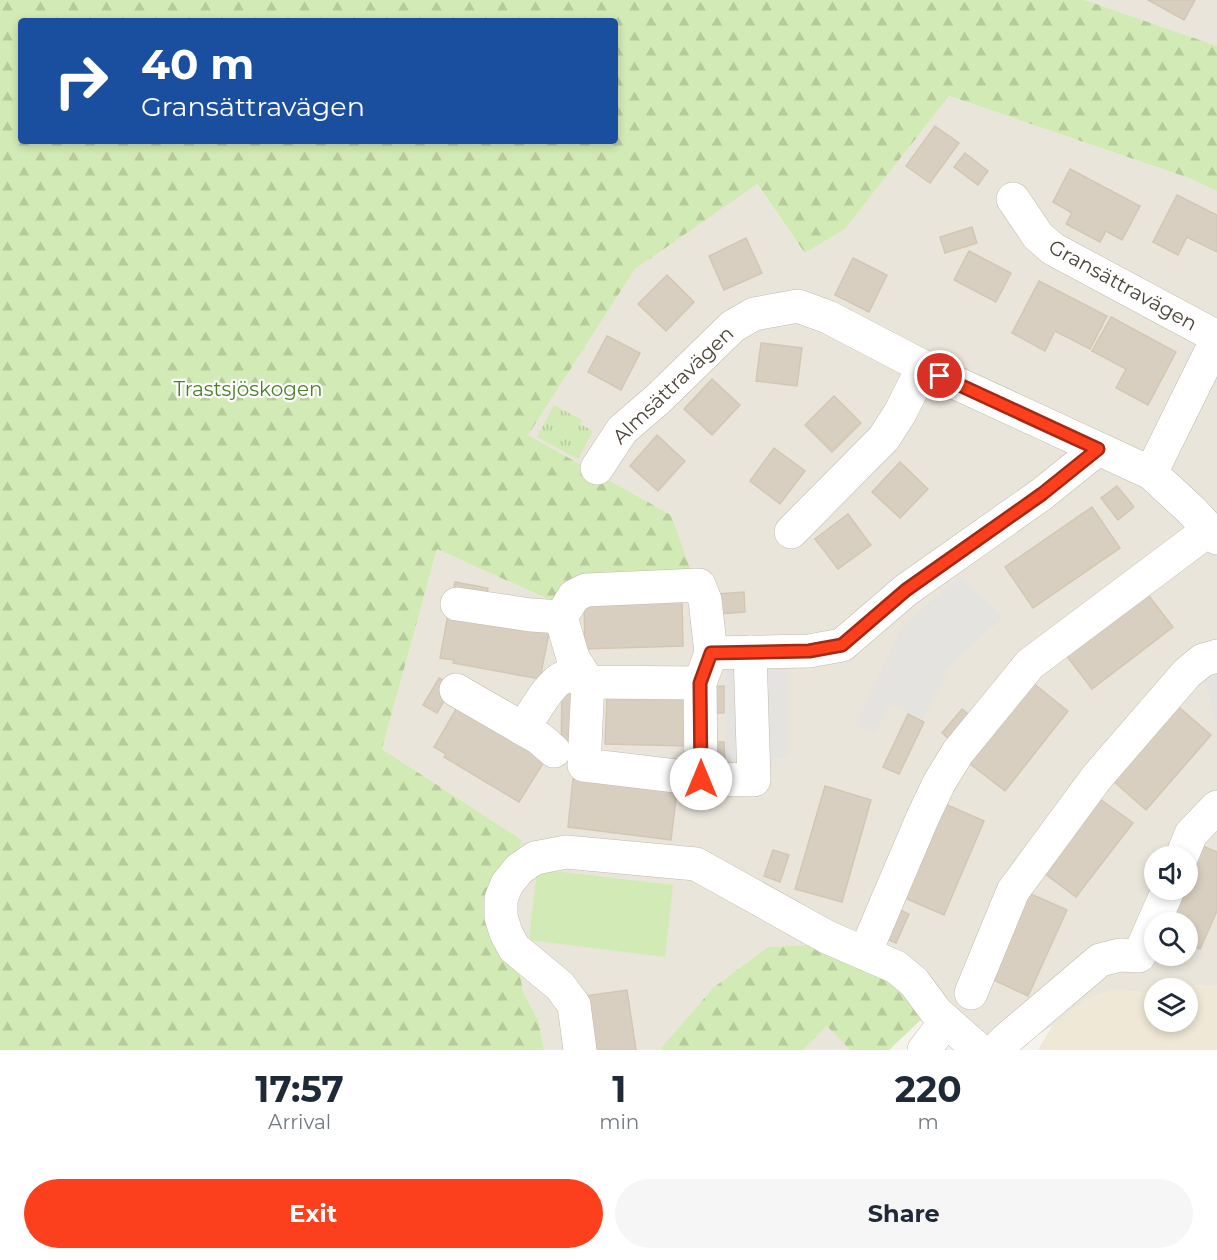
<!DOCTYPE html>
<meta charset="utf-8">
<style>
body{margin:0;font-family:Montserrat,sans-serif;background:#f6f6f7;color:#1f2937;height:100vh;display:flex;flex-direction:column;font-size:22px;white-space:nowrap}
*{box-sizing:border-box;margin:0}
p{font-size:20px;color:#747a83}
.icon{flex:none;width:33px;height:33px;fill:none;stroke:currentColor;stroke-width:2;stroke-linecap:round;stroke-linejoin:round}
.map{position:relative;height:1050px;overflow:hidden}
.panel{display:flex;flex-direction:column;background:#fff;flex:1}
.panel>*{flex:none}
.top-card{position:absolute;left:18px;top:18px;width:600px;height:126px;border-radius:6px;box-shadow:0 3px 9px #0003;background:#1a4fa0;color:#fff;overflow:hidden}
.tools{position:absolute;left:1144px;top:846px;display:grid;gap:12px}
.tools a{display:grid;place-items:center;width:54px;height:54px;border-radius:50%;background:#fff;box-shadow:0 3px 9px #0003;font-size:30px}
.pin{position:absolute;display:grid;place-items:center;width:51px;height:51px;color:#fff;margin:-26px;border:3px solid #fff;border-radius:50%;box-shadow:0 2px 6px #0007}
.me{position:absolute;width:66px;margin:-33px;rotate:0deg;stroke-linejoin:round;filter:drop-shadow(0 0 4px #0008)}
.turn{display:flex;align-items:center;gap:21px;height:126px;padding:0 24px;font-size:27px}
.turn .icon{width:78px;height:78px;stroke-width:2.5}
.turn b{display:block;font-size:42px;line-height:51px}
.eta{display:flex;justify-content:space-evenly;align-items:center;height:102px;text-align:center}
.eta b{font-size:36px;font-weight:700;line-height:42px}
.button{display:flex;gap:12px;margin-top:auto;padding:12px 24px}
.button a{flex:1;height:69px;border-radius:36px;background:#fc3f1d;color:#fff;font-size:24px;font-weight:700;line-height:69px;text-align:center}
.button a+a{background:#f6f6f7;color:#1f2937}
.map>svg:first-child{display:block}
.residential{fill:#eae5da;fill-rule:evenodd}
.education{fill:#efe8d6}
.grass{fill:#d2eab5}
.forest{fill:url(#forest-firs);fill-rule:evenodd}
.park{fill:url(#park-tufts)}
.parking{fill:#e5e3e0}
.building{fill:#d8cfc1;stroke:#d3c7b4;stroke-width:1.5}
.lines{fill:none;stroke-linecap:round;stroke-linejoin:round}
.minor-casing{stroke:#c2bbae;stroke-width:34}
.minor{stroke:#fff;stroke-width:33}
.route-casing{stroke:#a42913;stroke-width:15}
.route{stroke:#fc3f1d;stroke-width:10}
.labels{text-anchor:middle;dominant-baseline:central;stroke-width:4.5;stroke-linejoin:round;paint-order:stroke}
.street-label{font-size:20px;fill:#4b4439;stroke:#fff}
.park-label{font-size:20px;fill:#4a7f2a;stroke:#fff}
</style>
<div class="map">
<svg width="1217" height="1050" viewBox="0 0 1217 1050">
<defs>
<pattern id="forest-firs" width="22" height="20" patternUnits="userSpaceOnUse" patternTransform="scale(1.5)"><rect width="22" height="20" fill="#d2eab5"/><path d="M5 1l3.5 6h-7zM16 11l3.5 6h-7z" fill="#b6ca9c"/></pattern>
<pattern id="park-tufts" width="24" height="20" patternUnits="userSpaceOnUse" patternTransform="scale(1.5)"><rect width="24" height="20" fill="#d2eab5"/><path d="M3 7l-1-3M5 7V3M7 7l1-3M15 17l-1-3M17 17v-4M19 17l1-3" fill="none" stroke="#b6ca9c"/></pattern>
</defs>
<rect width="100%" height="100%" fill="#f6f3ec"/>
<!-- residential -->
<g class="residential">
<polygon points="1085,0 1217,0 1217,46"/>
<path d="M 949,96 L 1189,178 L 1217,191 L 1217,987 L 1199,985 L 1182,988 L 1155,988 L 1155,993 L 1117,990 L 1103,993 L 1085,1000 L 1053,1025 L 1014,1050 L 926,1015 L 827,944 L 768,947 L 713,988 L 662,1047 L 662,1050 L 544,1050 L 538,1020 L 523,992 L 518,967 L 499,941 L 522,840 L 382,749 L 437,549 L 559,604 L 671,515 L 528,435 L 635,269 L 755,182 L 805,253 L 845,229 ZM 1155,856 L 1188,856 L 1188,890 L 1155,890 ZM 1155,922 L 1188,922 L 1188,956 L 1155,956 Z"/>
<polygon points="827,1026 850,1050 803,1050"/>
</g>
<!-- education -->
<polygon class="education" points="1199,985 1217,987 1217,1050 1038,1050 1053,1025 1085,1000 1103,993 1117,990 1155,993 1155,1022 1188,1022 1188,988 1182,988"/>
<!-- grass -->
<polygon class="grass" points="537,869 673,885 665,957 529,940"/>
<!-- forest -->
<g class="forest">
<path d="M 0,0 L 1085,0 L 1217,46 L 1217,191 L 1189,178 L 949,96 L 845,229 L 805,253 L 757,184 L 635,269 L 528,435 L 671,515 L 694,580 L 559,604 L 437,549 L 382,749 L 522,840 L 518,856 L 502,872 L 523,992 L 538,1020 L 544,1050 L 0,1050 ZM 21,21 L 615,21 L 615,141 L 21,141 Z"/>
<polygon points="827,944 892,974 926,1015 889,1050 850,1050 827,1026 803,1050 662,1050 662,1047 713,988 768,947"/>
</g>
<!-- park -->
<polygon class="park" points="554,405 582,420 580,424 593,431 578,459 537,437"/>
<!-- parking -->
<g class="parking">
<polygon points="960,576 1003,617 950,666 923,719 890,704 875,734 856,725 901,628"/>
<polygon points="1217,666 1217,729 1202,670"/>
<polygon points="726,668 788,668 788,758 771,758 771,769 725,769"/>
</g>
<!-- building -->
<g class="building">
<polygon points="1148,0 1195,0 1184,20"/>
<polygon points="935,126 959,143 930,183 906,166"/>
<polygon points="965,153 988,171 978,185 954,167"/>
<polygon points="1070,169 1140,206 1122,240 1106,231 1100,242 1066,224 1072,213 1053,202"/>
<polygon points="1177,195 1217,215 1217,252 1187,237 1178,255 1153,242"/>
<polygon points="972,227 977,243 945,253 940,237"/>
<polygon points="746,238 762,273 724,290 709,256"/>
<polygon points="969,251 1011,273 996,302 954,280"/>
<polygon points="853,258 887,275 869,312 835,295"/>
<polygon points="667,275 694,302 666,331 638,304"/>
<polygon points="1039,281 1107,316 1090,349 1055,331 1045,351 1012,333"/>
<polygon points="1111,317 1176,352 1148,405 1116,388 1126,369 1092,351"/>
<polygon points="607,336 640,353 621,390 588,372"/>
<polygon points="761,343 802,348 797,386 756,381"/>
<polygon points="712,379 740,405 712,435 684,409"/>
<polygon points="834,396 861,423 832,452 805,425"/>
<polygon points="657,435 685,461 658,491 630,466"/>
<polygon points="774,448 805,471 780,504 750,481"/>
<polygon points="900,462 928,489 900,518 872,492"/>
<polygon points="1117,486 1134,507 1118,520 1101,498"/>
<polygon points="1092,507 1120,548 1033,608 1005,567"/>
<polygon points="848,514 871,545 838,569 815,539"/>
<polygon points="455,582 488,588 485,604 452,598"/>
<polygon points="1142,587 1173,627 1092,689 1062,650"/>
<polygon points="744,592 745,612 718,614 717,594"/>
<polygon points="682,599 683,646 585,649 584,602"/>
<polygon points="449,609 550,627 540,679 453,663 454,660 440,658"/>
<polygon points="439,678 453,686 437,713 423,705"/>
<polygon points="1028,679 1068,711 1005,791 965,760"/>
<polygon points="724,686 724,713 706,713 706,687"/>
<polygon points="562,693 579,693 578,749 561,749"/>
<polygon points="607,695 688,697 687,746 605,744"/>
<polygon points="1173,702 1211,735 1146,810 1110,778"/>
<polygon points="459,704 547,757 519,802 444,757 446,754 434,747"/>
<polygon points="962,709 974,719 954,743 942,733"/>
<polygon points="908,714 924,722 899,774 883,767"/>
<polygon points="707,742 724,742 725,770 708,771"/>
<polygon points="573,779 677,791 671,840 568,827"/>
<polygon points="825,786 871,800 842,902 795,889"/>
<polygon points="1096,796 1133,823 1076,897 1040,870"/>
<polygon points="938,801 984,821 944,915 898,895"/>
<polygon points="1196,843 1217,852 1217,911 1200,949 1188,944 1188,922 1161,922 1176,890 1188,890 1188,862"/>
<polygon points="773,850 789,855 780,882 764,876"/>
<polygon points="1024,891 1067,910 1028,996 985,976"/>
<polygon points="894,907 909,914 896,943 880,936"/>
<polygon points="627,990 636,1050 594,1050 586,996"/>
</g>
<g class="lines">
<!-- minor casing -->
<g class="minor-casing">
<g id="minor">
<polyline points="1013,199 1038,236 1053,249 1217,337"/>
<polyline points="597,468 622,430 658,399 733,326 754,314 798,306 828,317 941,376 1151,473 1191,510 1217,538"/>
<polyline points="1151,473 1217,339"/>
<polyline points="791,532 884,438 900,413 923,367"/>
<polyline points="457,604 531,615 561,617 574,596 586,590 699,585 705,600 711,653 700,683 701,779"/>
<polyline points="561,617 573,658 588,682 584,765 701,779 754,780 750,652"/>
<polyline points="711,653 809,651 842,645 906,590 1042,494 1098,449"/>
<polyline points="456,690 539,738 554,751"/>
<path d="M 523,729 C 532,716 550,681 565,677 C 573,675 580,679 588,682 L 700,683"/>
<polyline points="1182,856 1191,834 1217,807"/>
<polyline points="865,953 922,819 939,783 958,752 1030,664 1210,529"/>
<polyline points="971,993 1013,891 1097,777 1187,673 1203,660 1217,656"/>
<polyline points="580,1050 574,1005 560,986 514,948 506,933 501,917 501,899 507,884 519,869 535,858 566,852 696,864 827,937 896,967 914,982 937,1013 979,1050"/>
<polyline points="924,1050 946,1021"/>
<polyline points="996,1050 1007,1039 1100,960 1120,955 1139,956 1168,890"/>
</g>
</g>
<!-- minor -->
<use href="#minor" class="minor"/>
</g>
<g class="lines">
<!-- route casing -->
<g class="route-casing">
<polyline id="route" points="701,779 700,683 711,653 809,651 842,645 906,590 1042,494 1098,449 940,376"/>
</g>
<!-- route -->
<use href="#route" class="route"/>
</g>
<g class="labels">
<!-- street labels -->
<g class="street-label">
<text transform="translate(1123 285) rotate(29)">Gransättravägen</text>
<text transform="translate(673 385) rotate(-44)">Almsättravägen</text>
</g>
<!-- park labels -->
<g class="park-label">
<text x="248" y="389">Trastsjöskogen</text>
</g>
</g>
</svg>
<div class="tools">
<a><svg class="icon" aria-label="sound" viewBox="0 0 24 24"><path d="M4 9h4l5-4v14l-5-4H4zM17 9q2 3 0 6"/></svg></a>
<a><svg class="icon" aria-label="search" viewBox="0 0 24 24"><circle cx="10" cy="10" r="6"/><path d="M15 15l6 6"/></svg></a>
<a><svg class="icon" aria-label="layers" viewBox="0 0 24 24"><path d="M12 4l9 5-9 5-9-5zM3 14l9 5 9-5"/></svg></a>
</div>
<div class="pin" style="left:940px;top:376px;background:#d93025"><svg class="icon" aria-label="arrive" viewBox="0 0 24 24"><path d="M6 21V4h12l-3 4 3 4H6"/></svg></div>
<svg class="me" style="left:701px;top:779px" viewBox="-20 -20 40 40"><circle r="19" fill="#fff"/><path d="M0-13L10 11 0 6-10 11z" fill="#fc3f1d"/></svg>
<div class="top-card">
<div class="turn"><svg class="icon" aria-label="right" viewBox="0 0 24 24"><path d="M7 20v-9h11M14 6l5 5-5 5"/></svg><div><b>40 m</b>Gransättravägen</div></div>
</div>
</div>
<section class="panel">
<div class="eta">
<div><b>17:57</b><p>Arrival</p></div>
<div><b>1</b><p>min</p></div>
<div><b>220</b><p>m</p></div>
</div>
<div class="button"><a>Exit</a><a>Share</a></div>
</section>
